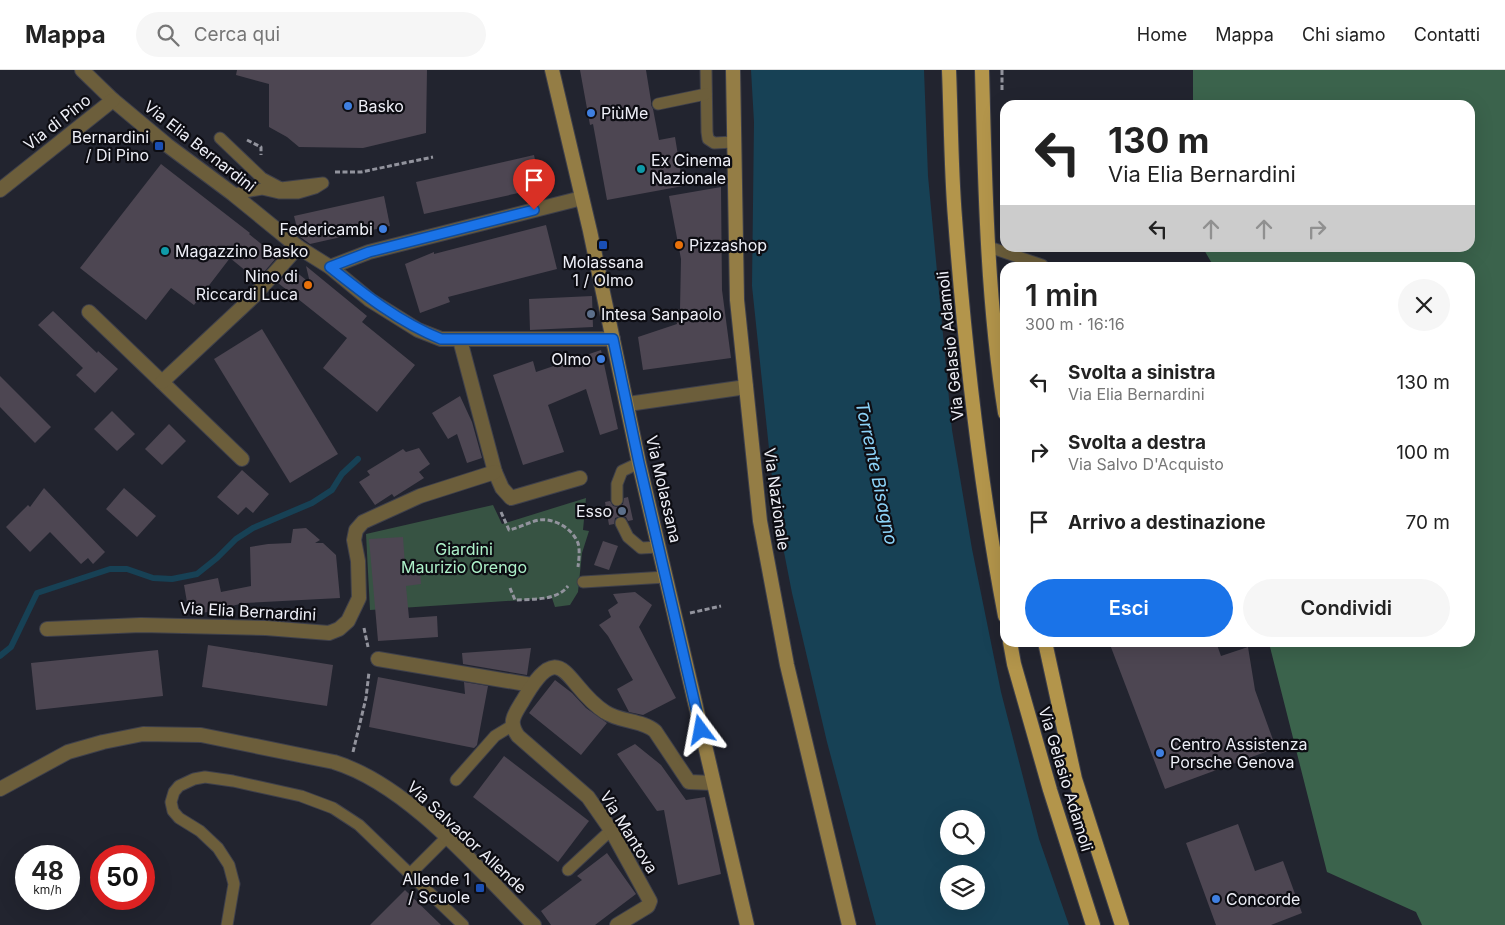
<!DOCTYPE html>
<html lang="it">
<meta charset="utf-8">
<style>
body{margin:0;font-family:Inter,sans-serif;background:#f6f6f6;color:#222;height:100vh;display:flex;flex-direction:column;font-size:19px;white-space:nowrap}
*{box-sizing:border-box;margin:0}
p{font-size:16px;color:#767676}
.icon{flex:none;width:28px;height:28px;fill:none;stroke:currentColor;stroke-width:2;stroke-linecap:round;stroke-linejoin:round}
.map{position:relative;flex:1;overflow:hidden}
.drawer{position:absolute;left:1000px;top:192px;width:475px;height:385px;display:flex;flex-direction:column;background:#fff;border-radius:15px;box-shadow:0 5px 20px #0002}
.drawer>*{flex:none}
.banner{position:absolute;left:1000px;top:30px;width:475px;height:152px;border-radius:15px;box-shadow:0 5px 20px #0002;background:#fff;color:#222;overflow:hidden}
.controls{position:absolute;left:940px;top:740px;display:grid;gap:10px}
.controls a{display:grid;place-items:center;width:45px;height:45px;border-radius:50%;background:#fff;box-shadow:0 5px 20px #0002;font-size:25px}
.speed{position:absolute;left:15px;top:775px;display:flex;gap:10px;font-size:25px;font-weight:700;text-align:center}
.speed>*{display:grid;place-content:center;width:65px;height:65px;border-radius:50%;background:#fff;box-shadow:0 5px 20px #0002;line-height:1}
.speed small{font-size:12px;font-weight:400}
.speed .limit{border:8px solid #d22;background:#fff;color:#111}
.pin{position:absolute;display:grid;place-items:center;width:42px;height:42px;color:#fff;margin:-51px -21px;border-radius:50% 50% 50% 0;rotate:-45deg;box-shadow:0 0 5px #0007}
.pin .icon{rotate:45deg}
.me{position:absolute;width:55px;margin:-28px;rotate:347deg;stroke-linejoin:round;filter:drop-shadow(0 0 4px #0008)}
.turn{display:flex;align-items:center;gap:18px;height:105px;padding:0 25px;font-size:22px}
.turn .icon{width:65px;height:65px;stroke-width:2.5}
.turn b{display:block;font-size:35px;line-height:42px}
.lanes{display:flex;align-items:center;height:48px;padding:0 25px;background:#0003;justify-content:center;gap:25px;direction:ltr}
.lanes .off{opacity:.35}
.round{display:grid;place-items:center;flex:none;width:52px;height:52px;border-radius:26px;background:#f6f6f6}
.head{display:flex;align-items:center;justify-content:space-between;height:85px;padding:0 25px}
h1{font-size:30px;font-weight:600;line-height:38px}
.button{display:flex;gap:10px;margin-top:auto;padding:10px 25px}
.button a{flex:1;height:58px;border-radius:30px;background:#1a73e8;color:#fff;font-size:20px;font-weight:600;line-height:58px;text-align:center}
.button a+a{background:#f6f6f6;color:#222}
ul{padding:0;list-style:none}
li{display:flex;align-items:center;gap:15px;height:70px;padding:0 25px}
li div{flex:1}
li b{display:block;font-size:19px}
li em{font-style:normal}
header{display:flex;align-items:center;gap:30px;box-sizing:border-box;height:70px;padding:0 25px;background:#fff;border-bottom:1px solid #e0e0e0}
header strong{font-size:24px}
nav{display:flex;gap:28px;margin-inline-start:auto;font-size:18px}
.search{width:350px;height:45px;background:#f6f6f6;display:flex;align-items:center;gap:12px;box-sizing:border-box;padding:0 18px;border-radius:28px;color:#767676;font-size:19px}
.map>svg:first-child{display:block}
.green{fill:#375343}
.forest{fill:#3b634c}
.water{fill:#174155;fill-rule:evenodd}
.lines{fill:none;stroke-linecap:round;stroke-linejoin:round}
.stream{stroke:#174155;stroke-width:6}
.building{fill:#4d4652}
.service-casing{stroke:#3f404b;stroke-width:13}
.pedestrian-casing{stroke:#3f404b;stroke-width:16}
.minor-casing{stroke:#3f404b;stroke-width:16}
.tertiary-casing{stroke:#3f404b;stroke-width:16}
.secondary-casing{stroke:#3f404b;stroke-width:16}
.primary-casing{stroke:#3f404b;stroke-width:16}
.path{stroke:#92939d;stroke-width:3;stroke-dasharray:5 2.5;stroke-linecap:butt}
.service{stroke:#6c5e3b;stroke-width:11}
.pedestrian{stroke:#6c5e3b;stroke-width:14}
.minor{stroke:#6c5e3b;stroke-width:14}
.tertiary{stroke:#6c5e3b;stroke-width:14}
.secondary{stroke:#947d45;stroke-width:14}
.primary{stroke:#b3954b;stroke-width:14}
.route-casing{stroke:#114b97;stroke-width:12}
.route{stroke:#1a73e8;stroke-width:9}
.shop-dot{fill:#3f7fe0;stroke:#0d0d13;stroke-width:2}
.transit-dot{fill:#1a4fb4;stroke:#0d0d13;stroke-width:2}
.culture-dot{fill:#0f9aa8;stroke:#0d0d13;stroke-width:2}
.food-dot{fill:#e8710a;stroke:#0d0d13;stroke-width:2}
.service-dot{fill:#5c6f8a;stroke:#0d0d13;stroke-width:2}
.labels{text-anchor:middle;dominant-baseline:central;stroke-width:4.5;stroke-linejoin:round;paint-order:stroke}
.poi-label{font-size:16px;fill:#eeeff7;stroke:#0d0d13;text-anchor:start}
.street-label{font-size:16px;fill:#eeeff7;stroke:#0d0d13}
.park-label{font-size:16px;fill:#adf1c9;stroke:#0d0d13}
.water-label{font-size:18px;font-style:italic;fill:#8cd3f8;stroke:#0d0d13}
</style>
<header>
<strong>Mappa</strong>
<div class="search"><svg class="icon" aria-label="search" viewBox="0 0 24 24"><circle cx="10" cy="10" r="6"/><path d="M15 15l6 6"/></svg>Cerca qui</div>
<nav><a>Home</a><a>Mappa</a><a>Chi siamo</a><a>Contatti</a></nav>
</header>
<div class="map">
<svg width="1505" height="855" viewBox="0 0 1505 855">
<rect width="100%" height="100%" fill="#22242f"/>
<!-- green -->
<polygon class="green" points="586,428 583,460 589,461 582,483 578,522 570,535 555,537 552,528 370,540 366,464 493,435 502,454"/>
<!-- forest -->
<polygon class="forest" points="1193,0 1505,0 1505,855 1422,855 1416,842 1327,802 1269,573 1470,572 1470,198 1214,197 1203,178 1470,178 1470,35 1193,35"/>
<!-- water -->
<path class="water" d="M 751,0 L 924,0 L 928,106 L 952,360 L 972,479 L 1001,622 L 1039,769 L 1069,855 L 876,855 L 827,672 L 792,523 L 775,436 L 752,216 L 754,52 ZM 949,749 L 976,749 L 976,776 L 949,776 ZM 949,804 L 976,804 L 976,831 L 949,831 Z"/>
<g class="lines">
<!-- stream -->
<polyline class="stream" points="0,586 11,577 37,523 110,499 127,499 153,508 172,509 197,504 217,488 236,469 253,458 312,433 332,420 342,404 358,389"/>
</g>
<!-- building -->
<g class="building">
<polygon points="237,0 427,0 426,63 363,78 299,77 287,67 269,57 269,14 236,5"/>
<polygon points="580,0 646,0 651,31 651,35 653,39 659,70 675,67 683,116 607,130 593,54 590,55"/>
<polygon points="534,85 541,118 424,144 416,112"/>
<polygon points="161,94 250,163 249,164 277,187 257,210 230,188 194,235 171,218 146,250 80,198"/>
<polygon points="721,117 722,220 731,288 643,300 638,267 677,254 674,240 680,239 681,189 669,126"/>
<polygon points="384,126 390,156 310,174 299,166 294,146"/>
<polygon points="546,155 557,199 448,227 450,232 420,243 405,194 434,182 434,184"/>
<polygon points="306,196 367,246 362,252 415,295 377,342 323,298 347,268 278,213 291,198 310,213"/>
<polygon points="592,226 593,257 530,260 529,229"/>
<polygon points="53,241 97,283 98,281 118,299 95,323 76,305 83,298 38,255"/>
<polygon points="262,259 338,384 290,413 214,289"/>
<polygon points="601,280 618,359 600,365 586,319 548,335 564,382 523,395 493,305 533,291 536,302"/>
<polygon points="0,306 51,357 35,373 0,337"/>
<polygon points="460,326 472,352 482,388 467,393 457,364 448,369 432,343"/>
<polygon points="112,341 135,364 117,381 94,359"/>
<polygon points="169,354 186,371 162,395 145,379"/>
<polygon points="419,378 430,394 419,402 424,408 394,427 392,424 375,435 359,412 370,405 367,401 403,379 406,382"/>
<polygon points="242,400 269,424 253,443 246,437 238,445 217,427"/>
<polygon points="44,418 105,482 93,494 88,488 81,494 50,462 30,482 6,457 28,435 30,437"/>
<polygon points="124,418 156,446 137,467 106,439"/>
<polygon points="628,427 633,450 628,451 626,447 621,446 615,448 614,454 609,455 605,432 610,431 613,436 617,437 623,434 624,428"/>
<polygon points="306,458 320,470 315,473 323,473 336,485 340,528 244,533 203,543 202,536 188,538 184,515 218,508 221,522 251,516 250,477 268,474 291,473 293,459"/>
<polygon points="403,467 405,495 420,494 421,514 406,516 409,548 437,546 438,567 378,571 369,469"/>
<polygon points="603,471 618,476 609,500 594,495"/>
<polygon points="635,522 652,535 639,557 676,628 643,645 629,642 617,619 633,610 608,566 599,555 611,547 608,540 618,533 613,524"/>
<polygon points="1109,572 1216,572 1221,586 1248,577 1255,620 1276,678 1165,719"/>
<polygon points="208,575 333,595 327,636 202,617"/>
<polygon points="531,578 527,605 463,594 462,583"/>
<polygon points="158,580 163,626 36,640 31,593"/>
<polygon points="378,607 465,624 464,612 488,616 477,675 474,678 369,657"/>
<polygon points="555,610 572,623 586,638 607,653 581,685 529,643"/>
<polygon points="635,674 661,695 686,730 705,727 721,804 678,815 664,740 657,741 617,684"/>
<polygon points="504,686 589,751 558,792 473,727"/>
<polygon points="1238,754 1255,801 1283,791 1302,843 1271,855 1216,855 1186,773"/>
<polygon points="607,783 636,824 595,855 551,855 541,841 582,810 577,806"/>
<polygon points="405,820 441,855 370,855"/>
</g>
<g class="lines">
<!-- service casing -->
<g class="service-casing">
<g id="service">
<polyline points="706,0 707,62 708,69 714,73 734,72"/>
<polyline points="658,34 706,24"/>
<polyline points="220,68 262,108 281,118 323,113 315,118 298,123 279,123 262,119 233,124"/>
<polyline points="989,177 1042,195 1042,198"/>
<polyline points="617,430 617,414 622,401 639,393"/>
<polyline points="621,453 628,467 641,478 659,477"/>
<polyline points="583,512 666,507"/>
<polyline points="456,710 495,666 513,655"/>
<polyline points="568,800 611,760"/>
<polyline points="411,803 447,767"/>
<polyline points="227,855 234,814 229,795 218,778 200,761 179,748 173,741 171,732 174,722 179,716 194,709 205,707 233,711 301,726 333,738 359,755 463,855"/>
</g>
</g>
<!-- pedestrian casing -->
<g class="pedestrian-casing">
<polyline id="pedestrian" points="89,242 242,389"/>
</g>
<!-- minor casing -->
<g class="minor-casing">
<g id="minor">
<polyline points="82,0 113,30 167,75 233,124 298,177 330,197 370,230 418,260 441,269 613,269"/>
<polyline points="0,120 113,30"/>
<polyline points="330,197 369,182 582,128"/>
<polyline points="460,270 495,402 502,418 511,428 580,408"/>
<polyline points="162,312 253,227 298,177"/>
<polyline points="628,334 746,317"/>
<polyline points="47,559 141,555 266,558 329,563 339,559 348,551 359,528 358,491 354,470 356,460 363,452 420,426 495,402"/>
<polyline points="378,589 532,615"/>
<path d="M 617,855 L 645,838 L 648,836 L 650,831 L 611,760 L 588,727 L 518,666 C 508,652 514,645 522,632 C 563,561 565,617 605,642 C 620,652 642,650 655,661 L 689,712 L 713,713"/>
</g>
</g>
<!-- tertiary casing -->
<g class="tertiary-casing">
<path id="tertiary" d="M 0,719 L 68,682 L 103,672 L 143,664 L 201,665 L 334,692 C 409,715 479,800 534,855"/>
</g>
<!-- secondary casing -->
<g class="secondary-casing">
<g id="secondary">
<polyline points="552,0 590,161 639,393 747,855"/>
<polyline points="733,0 737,230 760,451 787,595 849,855"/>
</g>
</g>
<!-- primary casing -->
<g class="primary-casing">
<g id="primary">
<path d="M 949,0 C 951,49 951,99 955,148 C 965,281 980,415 1005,546"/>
<path d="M 982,0 C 985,114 987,230 1005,343"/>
<polyline points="1010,572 1014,594 1050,720 1093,855"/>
<polyline points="1045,572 1075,709 1122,855"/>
</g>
</g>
<!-- path -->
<g class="path">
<polyline points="1002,0 1002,21"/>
<polyline points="247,70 261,77 261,85"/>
<polyline points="335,102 361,102 433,87"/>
<path d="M 501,442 L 509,460 C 519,458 529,452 539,450 C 554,448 572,458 578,473 C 580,480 579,489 578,497"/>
<path d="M 510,518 L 515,530 C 532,529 557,531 568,516"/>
<polyline points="690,543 721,536"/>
<polyline points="364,558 368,577"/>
<polyline points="353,682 366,628 369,602"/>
</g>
<!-- service -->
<use href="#service" class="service"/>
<!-- pedestrian -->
<use href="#pedestrian" class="pedestrian"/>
<!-- minor -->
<use href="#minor" class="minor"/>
<!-- tertiary -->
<use href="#tertiary" class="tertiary"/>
<!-- secondary -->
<use href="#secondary" class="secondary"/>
<!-- primary -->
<use href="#primary" class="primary"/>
</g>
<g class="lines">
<!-- route casing -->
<g class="route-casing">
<path id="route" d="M 534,140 L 369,182 L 330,197 C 365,225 399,252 441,269 L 613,269 L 639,393 L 701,660"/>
</g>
<!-- route -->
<use href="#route" class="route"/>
</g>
<!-- markers -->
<g class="shop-dot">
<circle cx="348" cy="36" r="5"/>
<circle cx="591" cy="43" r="5"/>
<circle cx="383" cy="159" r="5"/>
<circle cx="601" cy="289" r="5"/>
<circle cx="1160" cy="683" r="5"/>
<circle cx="1216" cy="829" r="5"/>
</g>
<g class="transit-dot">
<rect x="154" y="71" width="10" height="10" rx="2.5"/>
<rect x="598" y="170" width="10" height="10" rx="2.5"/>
<rect x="475" y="813" width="10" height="10" rx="2.5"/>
</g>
<g class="culture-dot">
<circle cx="641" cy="99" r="5"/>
<circle cx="165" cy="181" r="5"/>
</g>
<g class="food-dot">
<circle cx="679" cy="175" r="5"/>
<circle cx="308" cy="215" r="5"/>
</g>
<g class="service-dot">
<circle cx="591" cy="244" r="5"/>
<circle cx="622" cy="441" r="5"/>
</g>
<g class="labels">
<!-- poi labels -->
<g class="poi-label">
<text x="358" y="36">Basko</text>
<text x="601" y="43">PiùMe</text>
<text x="149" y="67" text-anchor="end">Bernardini<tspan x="149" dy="18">/ Di Pino</tspan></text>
<text x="651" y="90">Ex Cinema<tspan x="651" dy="18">Nazionale</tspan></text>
<text x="373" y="159" text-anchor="end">Federicambi</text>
<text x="689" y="175">Pizzashop</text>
<text x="175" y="181">Magazzino Basko</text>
<text x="603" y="192" text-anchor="middle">Molassana<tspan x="603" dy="18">1 / Olmo</tspan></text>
<text x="298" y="206" text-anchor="end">Nino di<tspan x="298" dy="18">Riccardi Luca</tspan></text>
<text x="601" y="244">Intesa Sanpaolo</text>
<text x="591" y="289" text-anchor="end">Olmo</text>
<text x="612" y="441" text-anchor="end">Esso</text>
<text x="1170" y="674">Centro Assistenza<tspan x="1170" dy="18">Porsche Genova</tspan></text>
<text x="470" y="809" text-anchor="end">Allende 1<tspan x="470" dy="18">/ Scuole</tspan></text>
<text x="1226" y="829">Concorde</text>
</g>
<!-- street labels -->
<g class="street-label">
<text transform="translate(57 52) rotate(-38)">Via di Pino</text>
<text transform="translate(200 76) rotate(38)">Via Elia Bernardini</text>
<text transform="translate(950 276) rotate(-96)">Via Gelasio Adamoli</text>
<text transform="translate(664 419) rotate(77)">Via Molassana</text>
<text transform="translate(777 429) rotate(82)">Via Nazionale</text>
<text transform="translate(248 541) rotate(3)">Via Elia Bernardini</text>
<text transform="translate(1066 709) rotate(73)">Via Gelasio Adamoli</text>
<text transform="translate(629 762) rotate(58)">Via Mantova</text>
<text transform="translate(467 767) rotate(43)">Via Salvador Allende</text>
</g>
<!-- park labels -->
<g class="park-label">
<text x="464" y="479">Giardini<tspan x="464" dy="18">Maurizio Orengo</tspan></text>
</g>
<!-- water labels -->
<g class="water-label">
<text transform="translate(877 403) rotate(78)">Torrente Bisagno</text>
</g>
</g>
</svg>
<div class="controls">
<a><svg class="icon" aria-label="search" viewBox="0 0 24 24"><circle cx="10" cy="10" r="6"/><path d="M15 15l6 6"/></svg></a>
<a><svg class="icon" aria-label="layers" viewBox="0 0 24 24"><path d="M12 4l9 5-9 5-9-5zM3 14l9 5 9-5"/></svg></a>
</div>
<div class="speed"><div>48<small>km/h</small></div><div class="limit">50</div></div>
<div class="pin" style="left:534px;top:140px;background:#d93025"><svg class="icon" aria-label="arrive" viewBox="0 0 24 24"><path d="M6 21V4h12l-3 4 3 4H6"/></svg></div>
<svg class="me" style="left:701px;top:660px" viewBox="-20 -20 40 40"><path d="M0-17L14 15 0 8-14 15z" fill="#1a73e8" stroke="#fff" stroke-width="4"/></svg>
<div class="banner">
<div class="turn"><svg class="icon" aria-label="left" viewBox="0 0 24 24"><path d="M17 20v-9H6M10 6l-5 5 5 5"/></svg><div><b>130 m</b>Via Elia Bernardini</div></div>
<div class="lanes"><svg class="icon" aria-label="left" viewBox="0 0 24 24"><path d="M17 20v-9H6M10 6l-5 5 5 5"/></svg><svg class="icon off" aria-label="ahead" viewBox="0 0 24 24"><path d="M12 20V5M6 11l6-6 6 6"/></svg><svg class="icon off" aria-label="ahead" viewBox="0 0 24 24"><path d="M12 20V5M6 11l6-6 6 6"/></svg><svg class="icon off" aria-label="right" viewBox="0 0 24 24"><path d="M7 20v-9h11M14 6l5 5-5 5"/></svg></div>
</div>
<section class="drawer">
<div class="head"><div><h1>1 min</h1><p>300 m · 16:16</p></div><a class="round"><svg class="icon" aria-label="close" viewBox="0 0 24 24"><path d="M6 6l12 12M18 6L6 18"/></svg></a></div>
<ul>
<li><svg class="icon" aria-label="left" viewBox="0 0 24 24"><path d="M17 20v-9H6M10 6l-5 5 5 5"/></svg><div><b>Svolta a sinistra</b><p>Via Elia Bernardini</p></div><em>130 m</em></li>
<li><svg class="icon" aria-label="right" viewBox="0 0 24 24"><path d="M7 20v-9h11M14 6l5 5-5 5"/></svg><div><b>Svolta a destra</b><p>Via Salvo D'Acquisto</p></div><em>100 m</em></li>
<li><svg class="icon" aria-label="arrive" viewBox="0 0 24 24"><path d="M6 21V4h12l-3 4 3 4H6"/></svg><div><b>Arrivo a destinazione</b></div><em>70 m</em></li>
</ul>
<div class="button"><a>Esci</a><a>Condividi</a></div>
</section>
</div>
